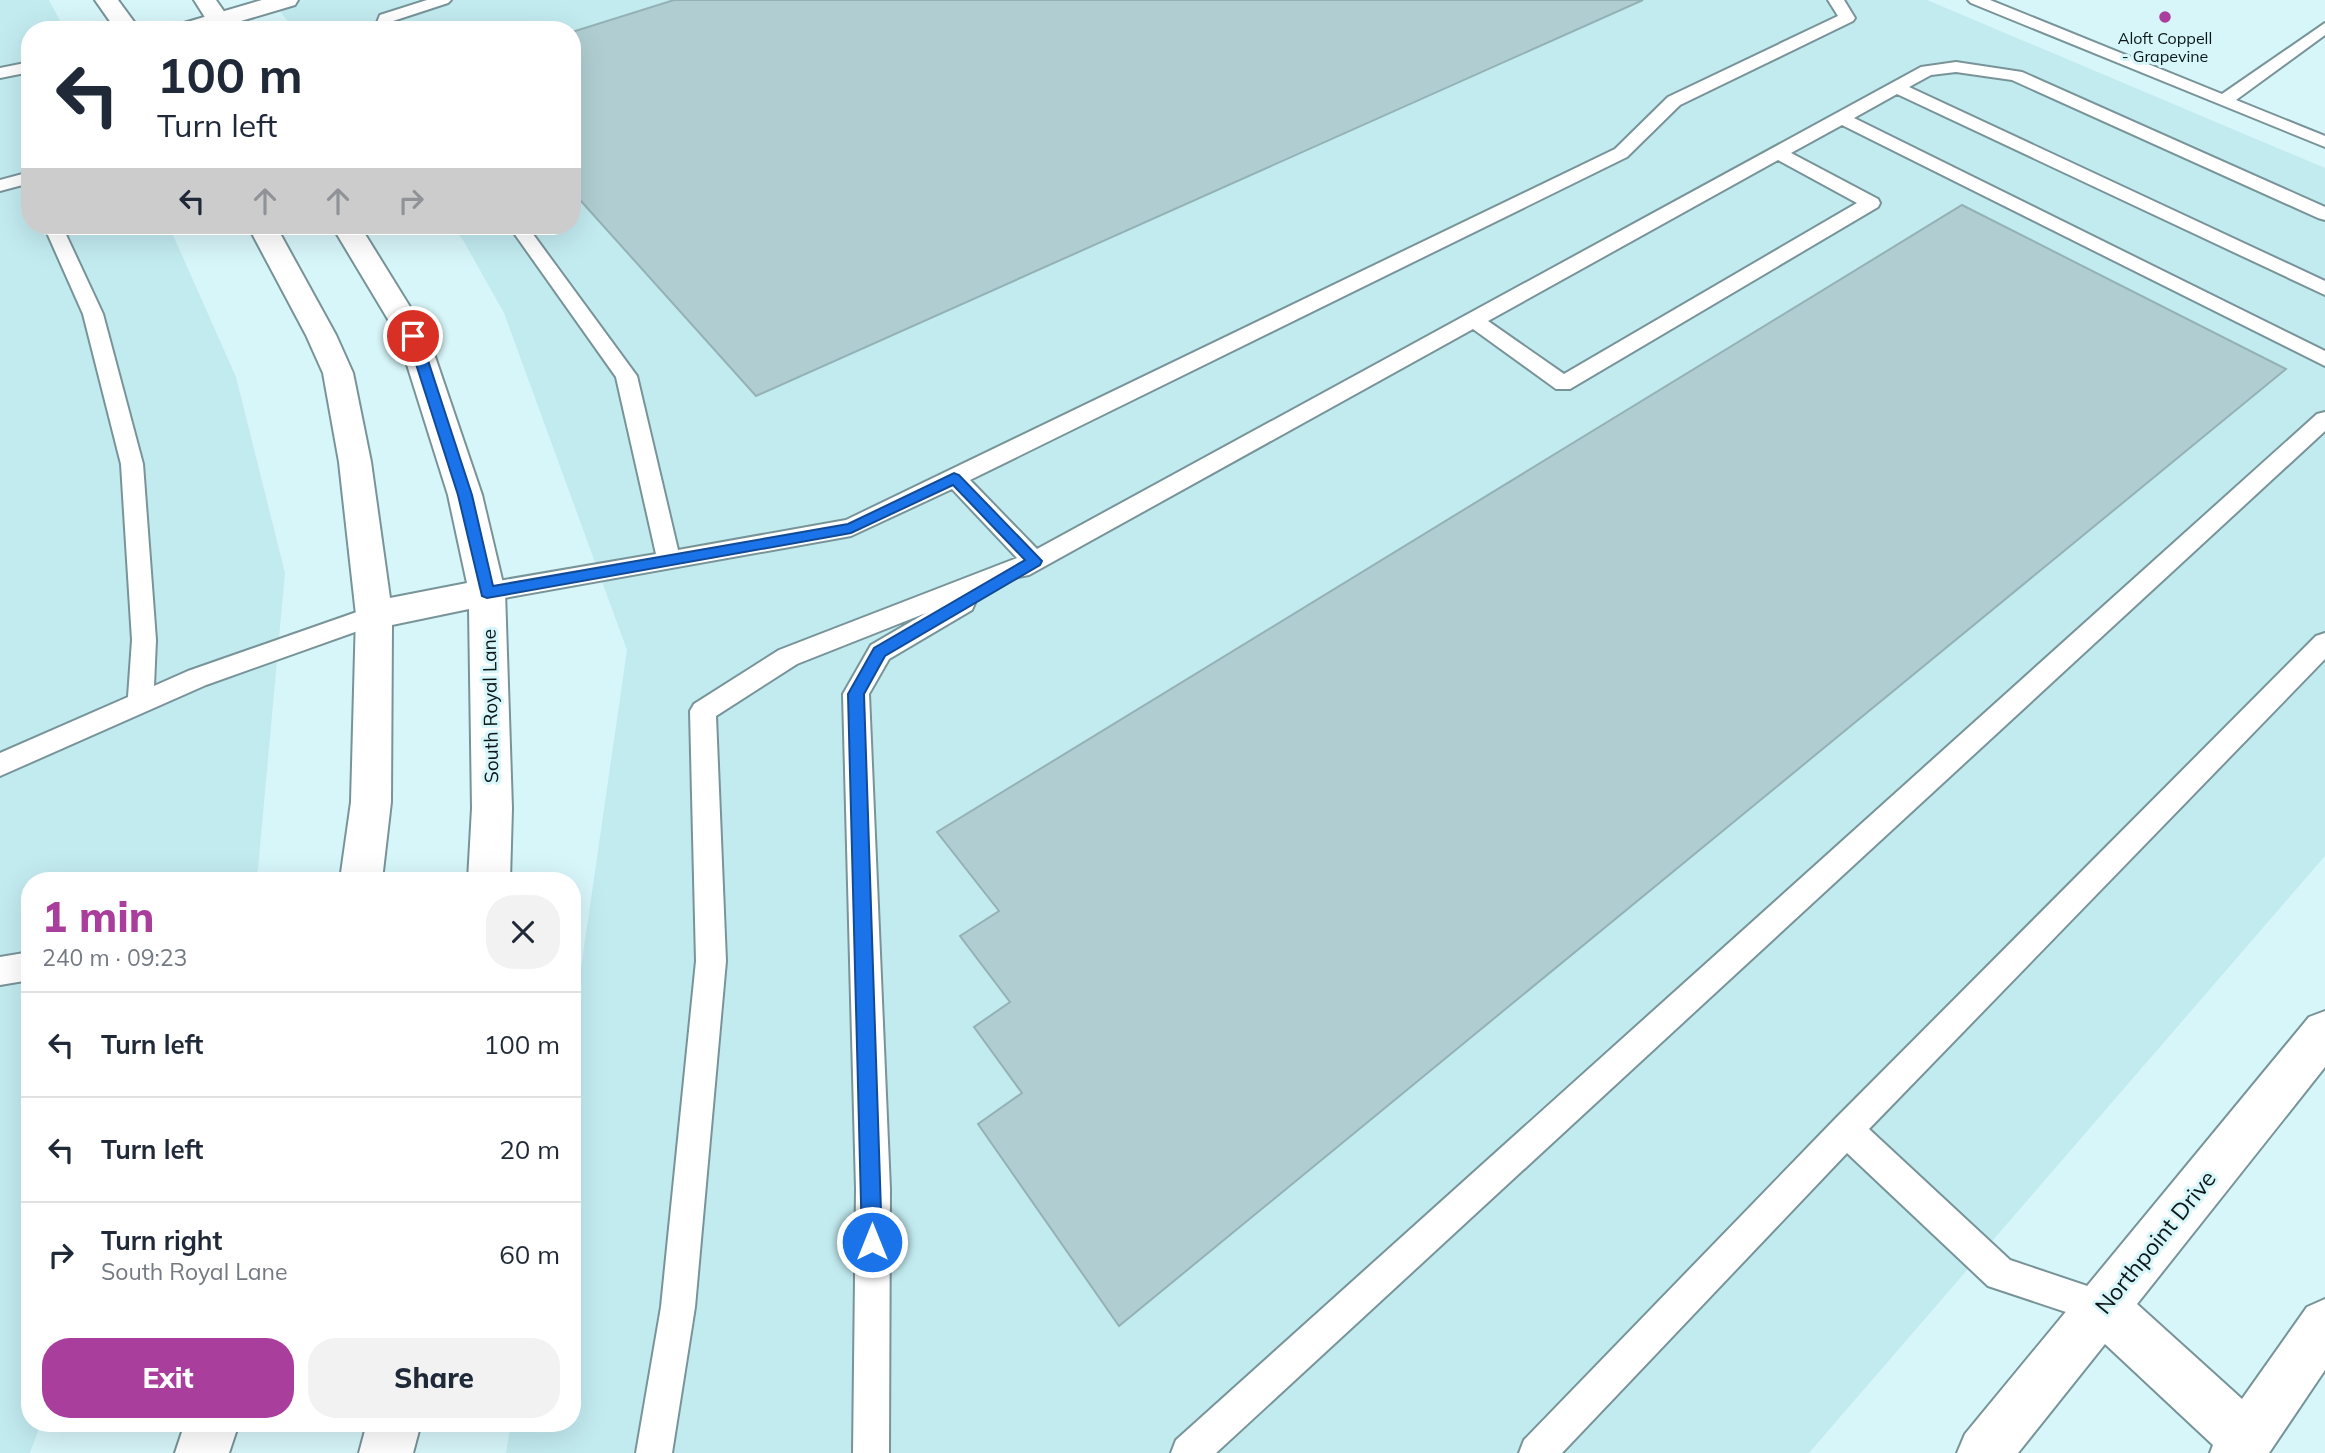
<!DOCTYPE html>
<meta charset="utf-8">
<style>
body{margin:0;font-family:Mulish,sans-serif;background:#f2f2f3;color:#1f2937;height:100vh;display:flex;flex-direction:column;font-size:26px;white-space:nowrap}
*{box-sizing:border-box;margin:0}
p{font-size:23px;color:#747a83}
.icon{flex:none;width:38px;height:38px;fill:none;stroke:currentColor;stroke-width:2;stroke-linecap:round;stroke-linejoin:round}
.map{position:relative;flex:1;overflow:hidden}
.drawer{position:absolute;left:21px;top:872px;width:560px;height:560px;display:flex;flex-direction:column;background:#fff;border-radius:28px;box-shadow:0 7px 28px #0002}
.drawer>*{flex:none}
.guide{position:absolute;left:21px;top:21px;width:560px;height:214px;border-radius:28px;box-shadow:0 7px 28px #0002;background:#fff;color:#1f2937;overflow:hidden}
.pin{position:absolute;display:grid;place-items:center;width:60px;height:60px;color:#fff;margin:-30px;border:4px solid #fff;border-radius:50%;box-shadow:0 2px 7px #0007}
.me{position:absolute;width:77px;margin:-38px;rotate:0deg;stroke-linejoin:round;filter:drop-shadow(0 0 5px #0008)}
.turn{display:flex;align-items:center;gap:24px;height:147px;padding:0 21px;font-size:32px}
.turn .icon{width:91px;height:91px;stroke-width:2.5}
.turn b{display:block;font-size:49px;line-height:60px}
.lanes{display:flex;align-items:center;height:66px;padding:0 21px;background:#0003;justify-content:center;gap:35px;direction:ltr}
.lanes .off{opacity:.35}
.round{display:grid;place-items:center;flex:none;width:74px;height:74px;border-radius:28px;background:#f2f2f3}
.head{display:flex;align-items:center;justify-content:space-between;height:119px;padding:0 21px}
h1{font-size:42px;font-weight:800;line-height:52px;color:#aa3e9d}
.cta{display:flex;gap:14px;margin-top:auto;padding:14px 21px}
.cta a{flex:1;height:80px;border-radius:28px;background:#aa3e9d;color:#fff;font-size:28px;font-weight:800;line-height:80px;text-align:center}
.cta a+a{background:#f2f2f3;color:#1f2937}
ul{padding:0;list-style:none}
li{display:flex;align-items:center;gap:21px;height:105px;padding:0 21px;border-top:2px solid #e0e1e3}
li div{flex:1}
li b{display:block;font-size:26px}
li em{font-style:normal}
.map>svg:first-child{display:block}
.built{fill:#c2ebf0}
.building{fill:#b0ced2;stroke:#94b2b5;stroke-width:2}
.lines{fill:none;stroke-linecap:round;stroke-linejoin:round}
.service-casing{stroke:#789498;stroke-width:4}
.minor-casing{stroke:#789498;stroke-width:4}
.tertiary-casing{stroke:#789498;stroke-width:4}
.secondary-casing{stroke:#789498;stroke-width:4}
.service{fill:#fff;fill-rule:evenodd}
.minor{fill:#fff;fill-rule:evenodd}
.tertiary{fill:#fff;fill-rule:evenodd}
.secondary{fill:#fff;fill-rule:evenodd}
.route{fill:#1a73e8;stroke:#114b97;stroke-width:2}
.poi-dot{fill:#aa3e9d;stroke:#d7f6fa;stroke-width:2.5}
.labels{text-anchor:middle;dominant-baseline:central;stroke-width:6;stroke-linejoin:round;paint-order:stroke}
.far-poi-label{font-size:16px;fill:#0b1618;stroke:#d7f6fa}
.street-label{font-size:19px;fill:#0b1618;stroke:#d7f6fa}
.near-street-label{font-size:23px;fill:#0b1618;stroke:#d7f6fa}
</style>
<div class="map">
<svg width="2325" height="1453" viewBox="0 0 2325 1453">
<rect width="100%" height="100%" fill="#d7f6fa"/>
<!-- built -->
<g class="built">
<polygon points="0,0 49,0 65,30 30,30 30,226 169,226 236,377 285,573 258,869 254,880 30,880 30,1423 41,1423 30,1453 0,1453"/>
<polygon points="272,0 1927,0 2325,168 2325,856 1809,1453 506,1453 511,1423 572,1423 572,1030 627,650 504,313 463,240 451,226 572,226 572,30 294,30"/>
</g>
<!-- building -->
<g class="building">
<polygon points="674,0 1643,0 756,396 572,191 572,32"/>
<polygon points="1962,205 2286,369 1119,1326 978,1124 1022,1093 974,1027 1010,1002 960,936 999,911 937,832"/>
</g>
<g class="lines">
<!-- service casing -->
<g class="service-casing">
<g id="service">
<polygon points="427,0 451,0 448,3 393,21 390,30 374,30 380,15"/>
<path d="M 1828,0 L 1844,0 L 1855,18 L 1853,21 L 1680,105 L 1627,157 L 970,480 L 1037,549 L 1921,67 L 1956,62 L 2022,72 L 2325,207 L 2325,220 L 2318,218 L 2012,80 L 1956,72 L 1931,75 L 1909,87 L 2325,281 L 2325,295 L 1897,94 L 1854,118 L 2325,351 L 2325,366 L 1842,125 L 1791,153 L 1878,199 L 1880,203 L 1878,207 L 1570,389 L 1556,389 L 1473,329 L 1029,575 L 1018,577 L 970,596 L 975,603 L 972,610 L 889,659 L 869,694 L 890,1189 L 889,1453 L 853,1453 L 856,1189 L 843,694 L 871,645 L 926,613 L 797,664 L 716,716 L 726,961 L 695,1307 L 672,1453 L 636,1453 L 661,1307 L 696,961 L 690,711 L 694,704 L 779,650 L 1017,558 L 952,489 L 851,536 L 487,601 L 478,598 L 475,592 L 478,586 L 487,583 L 656,554 L 616,377 L 509,226 L 527,226 L 637,376 L 678,550 L 846,520 L 1615,149 L 1668,97 L 1838,16 ZM 1778,160 L 1857,203 L 1564,374 L 1488,321 Z"/>
<polygon points="1968,0 1990,0 2222,94 2325,23 2325,35 2236,100 2325,136 2325,147 1971,3"/>
<polygon points="30,62 30,72 0,78 0,68"/>
<polygon points="30,172 30,183 0,191 0,180"/>
<polygon points="44,226 62,226 103,314 143,464 156,640 154,686 188,671 374,606 383,608 386,615 383,622 206,685 0,776 0,753 128,697 132,640 121,464 83,314"/>
<polygon points="2325,412 2325,431 1216,1453 1171,1453 1176,1440 2317,414"/>
<polygon points="2325,633 2325,659 1869,1129 2010,1260 2114,1295 2119,1307 2114,1319 2102,1324 1988,1286 1847,1153 1562,1453 1519,1453 1524,1440 1835,1119 2316,636"/>
<polygon points="30,952 30,980 0,985 0,957"/>
</g>
</g>
<!-- minor casing -->
<g class="minor-casing">
<polygon id="minor" points="262,0 298,0 295,5 211,30 173,30 177,25"/>
</g>
<!-- tertiary casing -->
<g class="tertiary-casing">
<polygon id="tertiary" points="2325,1011 2325,1067 2137,1304 2242,1399 2307,1307 2325,1299 2325,1370 2269,1453 2210,1453 2213,1445 2105,1344 2018,1453 1957,1453 1965,1434 2309,1017"/>
</g>
<!-- secondary casing -->
<g class="secondary-casing">
<g id="secondary">
<polygon points="95,0 118,0 140,30 116,30"/>
<polygon points="194,0 216,0 237,30 213,30"/>
<polygon points="248,226 276,226 336,335 353,373 371,462 390,598 467,583 448,495 398,336 332,226 360,226 428,336 482,495 505,592 512,808 510,880 468,880 472,808 469,609 392,625 391,802 382,880 340,880 351,802 356,615 339,462 323,373 306,335"/>
<polygon points="185,1423 239,1423 229,1453 175,1453"/>
<polygon points="367,1423 421,1423 413,1453 359,1453"/>
</g>
</g>
<!-- service -->
<use href="#service" class="service"/>
<!-- minor -->
<use href="#minor" class="minor"/>
<!-- tertiary -->
<use href="#tertiary" class="tertiary"/>
<!-- secondary -->
<use href="#secondary" class="secondary"/>
</g>
<!-- route -->
<polygon class="route" points="413,332 420,336 472,495 493,586 848,524 954,473 959,475 1042,561 1040,565 885,656 864,694 882,1242 879,1249 872,1252 865,1249 862,1242 848,694 874,648 1025,560 953,485 851,533 487,598 482,596 458,495 407,336"/>
<!-- markers -->
<circle class="poi-dot" cx="2165" cy="17" r="7"/>
<g class="labels">
<!-- far-poi labels -->
<g class="far-poi-label">
<text x="2165" y="38">Aloft Coppell<tspan x="2165" dy="18">- Grapevine</tspan></text>
</g>
<!-- street labels -->
<g class="street-label">
<text transform="translate(490 706) rotate(-91)">South Royal Lane</text>
</g>
<!-- near-street labels -->
<g class="near-street-label">
<text transform="translate(2155 1242) rotate(-51)">Northpoint Drive</text>
</g>
</g>
</svg>
<div class="pin" style="left:413px;top:336px;background:#d93025"><svg class="icon" aria-label="arrive" viewBox="0 0 24 24"><path d="M6 21V4h12l-3 4 3 4H6"/></svg></div>
<svg class="me" style="left:872px;top:1242px" viewBox="-20 -20 40 40"><circle r="17" fill="#1a73e8" stroke="#fff" stroke-width="3"/><path d="M0-11L8 9 0 5-8 9z" fill="#fff"/></svg>
<div class="guide">
<div class="turn"><svg class="icon" aria-label="left" viewBox="0 0 24 24"><path d="M17 20v-9H6M10 6l-5 5 5 5"/></svg><div><b>100 m</b>Turn left</div></div>
<div class="lanes"><svg class="icon" aria-label="left" viewBox="0 0 24 24"><path d="M17 20v-9H6M10 6l-5 5 5 5"/></svg><svg class="icon off" aria-label="ahead" viewBox="0 0 24 24"><path d="M12 20V5M6 11l6-6 6 6"/></svg><svg class="icon off" aria-label="ahead" viewBox="0 0 24 24"><path d="M12 20V5M6 11l6-6 6 6"/></svg><svg class="icon off" aria-label="right" viewBox="0 0 24 24"><path d="M7 20v-9h11M14 6l5 5-5 5"/></svg></div>
</div>
<section class="drawer">
<div class="head"><div><h1>1 min</h1><p>240 m · 09:23</p></div><a class="round"><svg class="icon" aria-label="close" viewBox="0 0 24 24"><path d="M6 6l12 12M18 6L6 18"/></svg></a></div>
<ul>
<li><svg class="icon" aria-label="left" viewBox="0 0 24 24"><path d="M17 20v-9H6M10 6l-5 5 5 5"/></svg><div><b>Turn left</b></div><em>100 m</em></li>
<li><svg class="icon" aria-label="left" viewBox="0 0 24 24"><path d="M17 20v-9H6M10 6l-5 5 5 5"/></svg><div><b>Turn left</b></div><em>20 m</em></li>
<li><svg class="icon" aria-label="right" viewBox="0 0 24 24"><path d="M7 20v-9h11M14 6l5 5-5 5"/></svg><div><b>Turn right</b><p>South Royal Lane</p></div><em>60 m</em></li>
</ul>
<div class="cta"><a>Exit</a><a>Share</a></div>
</section>
</div>
